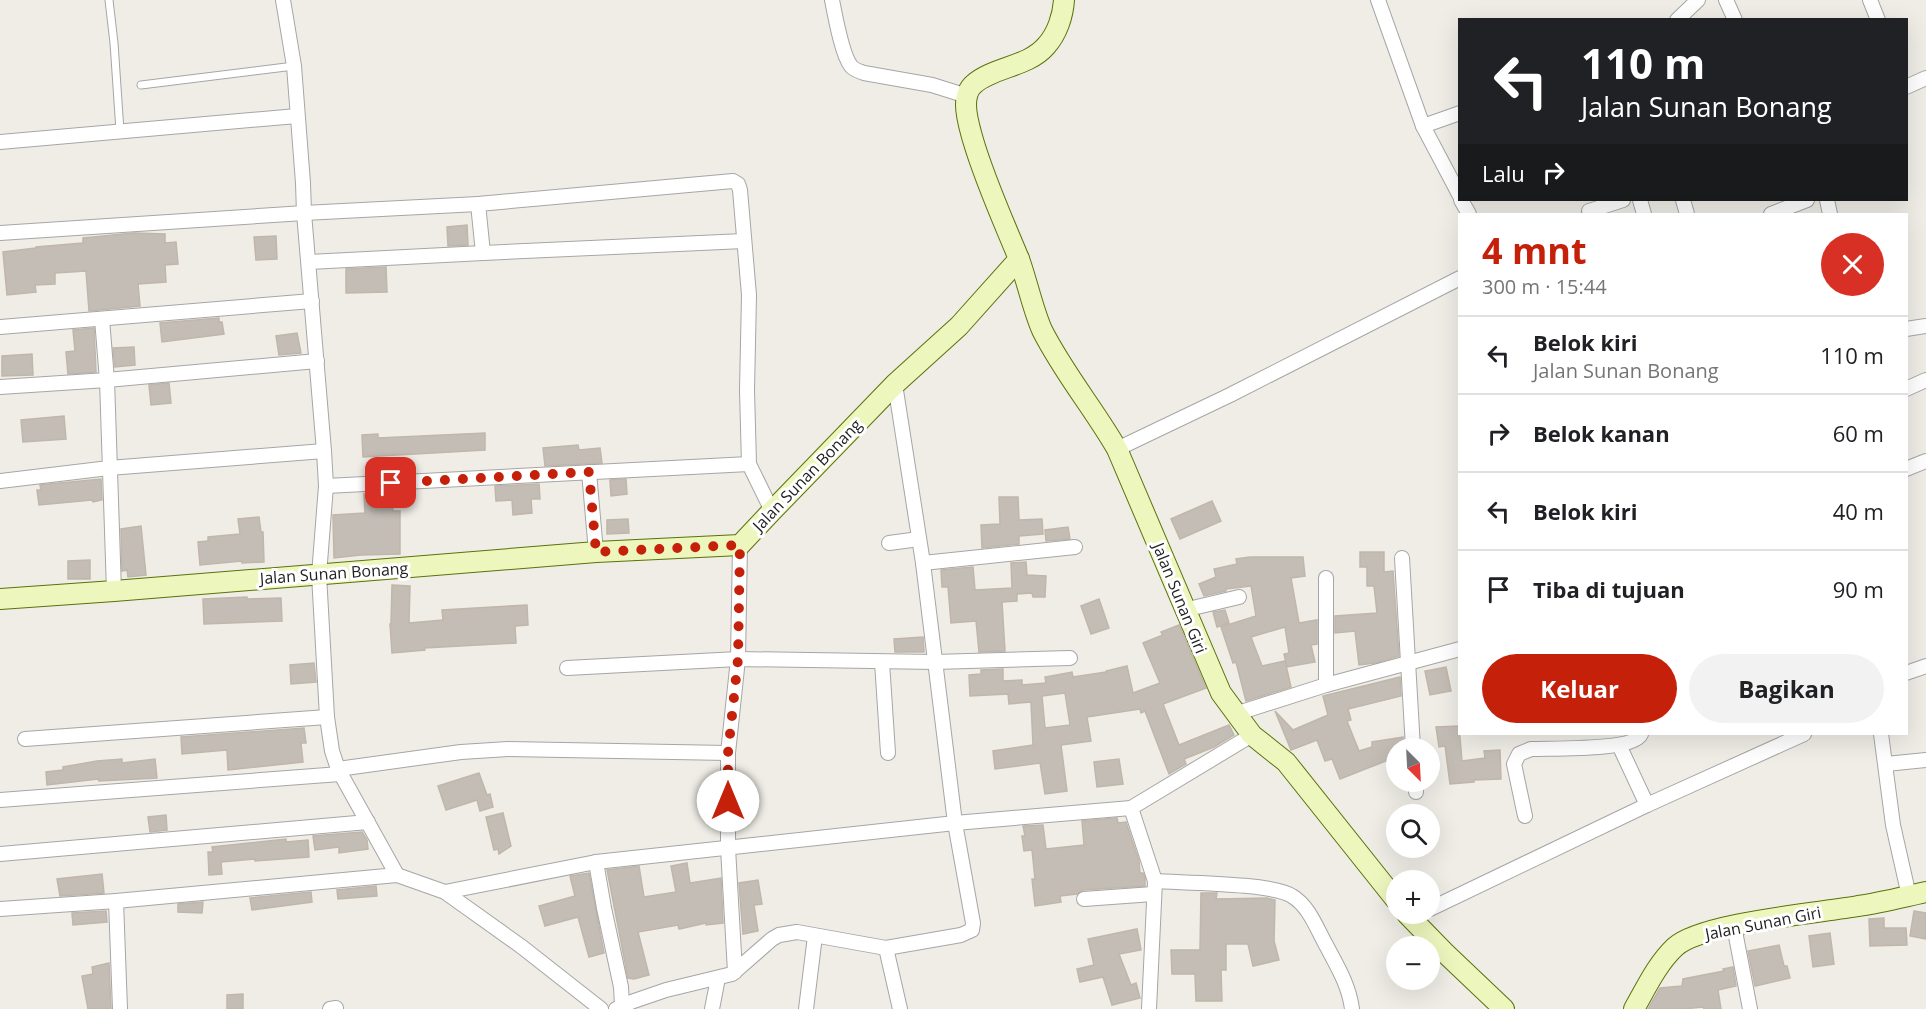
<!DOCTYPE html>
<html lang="id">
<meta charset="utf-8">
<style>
body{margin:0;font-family:"Open Sans",sans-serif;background:#f2f2f2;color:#202124;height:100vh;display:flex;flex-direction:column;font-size:22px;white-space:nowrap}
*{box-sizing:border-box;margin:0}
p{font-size:20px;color:#757577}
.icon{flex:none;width:33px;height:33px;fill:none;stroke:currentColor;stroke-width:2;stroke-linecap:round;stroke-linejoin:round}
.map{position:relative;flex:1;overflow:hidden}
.side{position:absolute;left:1458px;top:213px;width:450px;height:522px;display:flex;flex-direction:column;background:#fff;border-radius:0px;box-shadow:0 6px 24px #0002}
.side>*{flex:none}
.top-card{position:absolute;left:1458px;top:18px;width:450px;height:183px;border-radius:0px;box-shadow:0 6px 24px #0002;background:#202124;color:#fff;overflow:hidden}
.needle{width:39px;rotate:156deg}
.fabs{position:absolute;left:1386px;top:738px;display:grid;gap:12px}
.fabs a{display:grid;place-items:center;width:54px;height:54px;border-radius:50%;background:#fff;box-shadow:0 6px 24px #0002;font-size:30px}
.pin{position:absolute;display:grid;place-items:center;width:51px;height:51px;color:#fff;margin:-26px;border-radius:12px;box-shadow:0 3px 9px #0006}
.me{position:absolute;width:66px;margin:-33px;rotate:0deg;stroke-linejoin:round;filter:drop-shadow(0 0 4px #0008)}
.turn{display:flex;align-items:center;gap:21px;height:126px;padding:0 24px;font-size:27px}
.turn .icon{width:78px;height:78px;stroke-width:2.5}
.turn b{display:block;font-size:42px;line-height:51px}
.then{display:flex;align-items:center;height:57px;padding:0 24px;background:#0003;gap:12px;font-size:22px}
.round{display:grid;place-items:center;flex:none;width:63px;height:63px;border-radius:32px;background:#f2f2f2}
.head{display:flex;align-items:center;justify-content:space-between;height:102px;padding:0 24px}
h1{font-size:36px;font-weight:700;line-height:45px;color:#c4200a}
.button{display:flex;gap:12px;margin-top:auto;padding:12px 24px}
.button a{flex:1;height:69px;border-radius:36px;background:#c4200a;color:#fff;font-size:24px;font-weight:700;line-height:69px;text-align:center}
.button a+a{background:#f2f2f2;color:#202124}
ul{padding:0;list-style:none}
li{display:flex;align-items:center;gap:18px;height:78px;padding:0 24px;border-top:2px solid #e0e0e0}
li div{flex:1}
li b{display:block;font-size:22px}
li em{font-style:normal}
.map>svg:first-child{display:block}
.building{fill:#c4bdb6;stroke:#c0b6a9;stroke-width:1.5;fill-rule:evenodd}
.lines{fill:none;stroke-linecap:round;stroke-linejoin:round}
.lane-casing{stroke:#a6a6a6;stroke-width:9}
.street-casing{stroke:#a6a6a6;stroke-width:16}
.secondary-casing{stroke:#5a720a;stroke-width:22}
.lane{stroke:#fff;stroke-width:7}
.street{stroke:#fff;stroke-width:14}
.secondary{stroke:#edf6bd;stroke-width:20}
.route{stroke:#c4200a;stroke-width:10;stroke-dasharray:0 18}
.labels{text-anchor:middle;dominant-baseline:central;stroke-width:6;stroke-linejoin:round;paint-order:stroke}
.street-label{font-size:16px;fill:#1f1f1f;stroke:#fff}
</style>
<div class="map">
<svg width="1926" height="1009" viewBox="0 0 1926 1009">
<rect width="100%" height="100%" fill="#efede6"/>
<!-- building -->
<g class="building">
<polygon points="467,225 468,245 448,246 447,227"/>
<polygon points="134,233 165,234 165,243 176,242 178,264 165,265 166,282 138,284 140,306 89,311 86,271 55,273 55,284 35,285 36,292 7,295 3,252 36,248 36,247 83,243 83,238"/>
<polygon points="276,236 277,259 256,260 254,237"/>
<polygon points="386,267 387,292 346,293 346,269"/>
<polygon points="219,318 219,322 222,322 224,334 162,342 160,323"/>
<polygon points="94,328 96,372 68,374 66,352 75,351 73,330"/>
<polygon points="297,333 301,353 279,355 276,336"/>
<polygon points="134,347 135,365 115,367 113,348"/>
<polygon points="32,354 33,375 2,376 2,356"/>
<polygon points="169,383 171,403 151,405 149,385"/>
<polygon points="64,416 66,439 23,442 21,420"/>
<polygon points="485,433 485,450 363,457 362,435 378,434 378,438"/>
<polygon points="578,445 579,450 600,448 602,463 545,466 543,448"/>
<polygon points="101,479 102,500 93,502 92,500 39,505 37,490 41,490 40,485"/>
<polygon points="626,479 627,494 611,496 610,480"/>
<polygon points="539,484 540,499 531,499 532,513 513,515 512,500 496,501 495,486"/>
<polygon points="391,492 393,511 400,511 400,554 361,555 334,558 333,515 365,513 364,494"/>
<polygon points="999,497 1018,497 1019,520 1042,519 1043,534 1019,536 1019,544 982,548 981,525 1000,524"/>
<polygon points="1212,501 1221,521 1180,539 1171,519"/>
<polygon points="259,517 261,532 263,532 264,562 242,563 242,561 200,565 198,542 208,541 208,537 240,534 238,519"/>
<polygon points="628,519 629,533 607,534 607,520"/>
<polygon points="141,526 146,575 128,577 127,570 122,571 121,529"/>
<polygon points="1068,527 1070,539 1046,541 1045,530"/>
<polygon points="1360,552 1384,552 1384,572 1393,571 1399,656 1375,663 1359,665 1355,631 1335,633 1335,616 1377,613 1374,586 1367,586 1367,567 1360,567"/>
<polygon points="1250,557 1303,557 1305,576 1291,578 1299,623 1317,620 1317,644 1311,645 1315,662 1287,667 1284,654 1289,653 1285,627 1251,637 1262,666 1285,661 1291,687 1246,701 1236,662 1233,663 1221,627 1256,616 1251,586 1226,589 1226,591 1204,596 1199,584 1216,577 1214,569 1237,564 1236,559"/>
<polygon points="90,560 90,579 68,579 68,561"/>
<polygon points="1026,562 1027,575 1046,576 1045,597 1033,597 1032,593 1017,594 1017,601 1002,602 1005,651 979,652 976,621 951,623 948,587 942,587 941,570 973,567 975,590 1012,588 1011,563"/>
<polygon points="392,585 410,586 409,623 443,620 442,610 527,605 528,625 515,626 516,643 424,648 425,650 392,653 390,624 391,624"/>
<polygon points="247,597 247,599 281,598 282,621 204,624 203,599"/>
<polygon points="1099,599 1109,628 1091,634 1081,606"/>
<polygon points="1225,610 1229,623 1217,627 1213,612"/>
<path d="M 1179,625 L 1206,688 L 1163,704 L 1179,745 L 1229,725 L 1234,735 L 1214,747 L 1184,759 L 1186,764 L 1169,774 L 1145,711 L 1141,713 L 1140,709 L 1087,717 L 1091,741 L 1061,745 L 1067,791 L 1045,794 L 1040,763 L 995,769 L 993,751 L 1033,745 L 1031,702 L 1009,704 L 1008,694 L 970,696 L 969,675 L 981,674 L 981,670 L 1003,669 L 1003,681 L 1022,680 L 1022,685 L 1046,683 L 1045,677 L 1072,672 L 1073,677 L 1106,672 L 1106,671 L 1127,666 L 1133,693 L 1160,683 L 1143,643 L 1163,635 L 1161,632 ZM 1065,693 L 1070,725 L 1045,728 L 1042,696 Z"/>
<polygon points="923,637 924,652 895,652 894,639"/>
<polygon points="314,663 316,682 291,684 290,665"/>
<polygon points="1446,667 1451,691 1430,695 1425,671"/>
<polygon points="1400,677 1401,696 1348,709 1351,720 1347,721 1359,751 1372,747 1372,742 1403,737 1404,748 1396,748 1396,757 1340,779 1332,759 1325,761 1317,740 1291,750 1275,711 1293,730 1328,715 1323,696"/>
<polygon points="1459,726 1462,761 1485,758 1484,751 1500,750 1501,779 1474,780 1474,782 1450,784 1445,746 1439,747 1436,727"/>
<polygon points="304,728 306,743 301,743 303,762 228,770 227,750 182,754 181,737"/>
<polygon points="122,759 122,763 155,759 157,778 99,781 98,779 47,785 46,772 63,770 63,767 97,761"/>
<polygon points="1119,759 1123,784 1097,787 1094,762"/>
<polygon points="479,773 487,795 490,794 493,807 480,811 477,800 446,810 438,786"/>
<polygon points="503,813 511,846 499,854 498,849 494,850 486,817"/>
<polygon points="166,815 167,830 150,832 148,817"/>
<polygon points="1117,818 1118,823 1126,822 1139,861 1140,873 1143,873 1145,878 1145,886 1083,890 1077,894 1060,896 1061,902 1035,906 1032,879 1035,879 1032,850 1024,851 1022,836 1025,836 1023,826 1043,825 1046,849 1084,845 1082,821"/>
<polygon points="362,832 367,840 368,849 339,853 339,847 315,850 313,836"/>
<polygon points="286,839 286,842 308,840 309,857 255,861 255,859 221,862 222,874 209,875 208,852 213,852 212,847"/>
<polygon points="687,863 690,883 721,878 723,923 706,925 706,923 679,929 678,925 638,932 649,975 634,979 628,978 607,870 639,866 644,897 676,892 671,866"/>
<polygon points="589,873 604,953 589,957 578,917 545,926 539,906 575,896 570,876"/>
<polygon points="102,874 104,893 60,896 57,879"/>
<polygon points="758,880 762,904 754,905 758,931 743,934 739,883"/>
<polygon points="376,886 377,896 338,899 337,890"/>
<polygon points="311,892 312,902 252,910 250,898"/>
<polygon points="1201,893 1217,893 1216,899 1267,898 1275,900 1274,941 1279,960 1253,966 1248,944 1226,944 1226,970 1221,970 1222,1001 1196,1001 1195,974 1172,974 1171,950 1200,950"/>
<polygon points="203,902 202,913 178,912 178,904"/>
<polygon points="106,911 107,922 73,925 72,913"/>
<polygon points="1914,911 1926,913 1926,939 1910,936"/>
<polygon points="1884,918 1884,928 1906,928 1907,945 1870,946 1869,919"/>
<polygon points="1137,929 1141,950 1119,954 1131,985 1136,983 1140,998 1112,1005 1103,977 1080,982 1077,969 1094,965 1088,939"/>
<polygon points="1830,933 1834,964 1813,967 1809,936"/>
<polygon points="1779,945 1784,966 1787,966 1790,978 1755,986 1748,951"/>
<polygon points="109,963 111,1009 88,1009 82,976 93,974 92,967"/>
<polygon points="1733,967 1736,986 1718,990 1721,1009 1704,1009 1703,1007 1683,1009 1648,1009 1660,988 1682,986 1683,979 1724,971 1723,969"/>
<polygon points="243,994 243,1009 227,1009 227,995"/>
</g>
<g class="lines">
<!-- lane casing -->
<g class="lane-casing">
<g id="lane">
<polyline points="109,0 114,43 120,131"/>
<polyline points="141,85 294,66"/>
</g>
</g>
<!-- street casing -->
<g class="street-casing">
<g id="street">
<polyline points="283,0 294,66 303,183 304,213 324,451 326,486 319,575 327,717 332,751 338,769 397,875"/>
<path d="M 832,0 C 835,15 842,55 851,66 C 854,70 859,71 864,73 L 932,85 L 967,96"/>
<polyline points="1378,0 1423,126 1460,196"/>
<polyline points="1726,0 1735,20"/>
<polyline points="1870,0 1878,20"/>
<polyline points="1677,20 1698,0"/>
<polyline points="1906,87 1926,78"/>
<polyline points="1423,126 1460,113"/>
<polyline points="0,142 297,116"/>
<polyline points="1461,200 1469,214"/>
<polyline points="1640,200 1644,214"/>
<polyline points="1683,200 1687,214"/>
<polyline points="1827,200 1830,214"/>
<polyline points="1590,214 1589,211 1623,200"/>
<polyline points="1771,214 1807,200"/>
<polyline points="0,233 304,213 478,204"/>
<polyline points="483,253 744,241"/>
<polyline points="309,262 483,253 478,204 733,181 738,184 740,190 749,295 747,390 749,464 772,511"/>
<polyline points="102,319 107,380 114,591"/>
<polyline points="0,327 312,301"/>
<polyline points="1906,329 1926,326"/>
<polyline points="0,387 107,380 317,361"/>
<polyline points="1906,389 1926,380"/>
<polyline points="1117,449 1230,395 1460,278"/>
<polyline points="1906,469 1926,461"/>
<polyline points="589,472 596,552"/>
<polyline points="0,481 109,468 324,451"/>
<polyline points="326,486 749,464"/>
<polyline points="889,543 919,539"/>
<polyline points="1402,558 1413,748"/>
<polyline points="923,563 1075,547"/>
<polyline points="1184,610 1239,597"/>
<polyline points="882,662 888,753"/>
<polyline points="567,668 738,659 935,662 1070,658"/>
<polyline points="1906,673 1926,666"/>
<polyline points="1326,685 1326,578"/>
<polyline points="1235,714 1326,685 1460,649"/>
<polyline points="1881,734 1893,825 1909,896"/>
<polyline points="25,739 327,717"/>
<polyline points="1619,745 1647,805"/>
<polyline points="1886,764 1926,760"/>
<polyline points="338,769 461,752 508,749 728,753"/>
<polyline points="1416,782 1416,792"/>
<polyline points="0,800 340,774"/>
<polyline points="1131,808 1155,881 1149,1009"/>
<path d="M 1525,816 L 1514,764 L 1519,754 L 1531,749 C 1552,748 1634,751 1641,734"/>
<polyline points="0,854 368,822"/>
<polyline points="596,862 604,908 621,987 622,1005"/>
<path d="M 1155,881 C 1182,883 1273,883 1292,896 C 1309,906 1317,929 1326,945 C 1337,966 1349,985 1352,1009"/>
<polyline points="445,892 596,862 955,823 1131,808 1252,735"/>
<polyline points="1084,899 1153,894"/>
<polyline points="116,901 120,1009"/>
<polyline points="0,909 116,901 397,875 445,892 522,947 601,1009"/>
<polyline points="1430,909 1647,805 1804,734"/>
<polyline points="1734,926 1750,1009"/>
<polyline points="886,948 961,935 972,930 973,923 955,823 923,563 895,384"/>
<polyline points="735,972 728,848 728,753 738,659 740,545"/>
<polyline points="330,1009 336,1008"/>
<polyline points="616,1009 631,1002 666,990 732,974 772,939 779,935 797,932 886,948 900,1009"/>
<polyline points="712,1009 718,978"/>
<polyline points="806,1009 815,936"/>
</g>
</g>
<!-- secondary casing -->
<g class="secondary-casing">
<g id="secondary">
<path d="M 1019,259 C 1027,281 1033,310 1042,330 C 1063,372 1094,409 1117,449 L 1221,693 L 1252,735 L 1286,762 L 1396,900"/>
<path d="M 0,599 L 114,591 L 596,552 L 740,545 L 772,511 L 895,384 L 959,326 L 1019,259 C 1003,220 985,181 973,140 C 970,129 966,117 966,105 C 966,97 968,89 974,84 C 993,67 1028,67 1046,46 C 1057,34 1063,16 1064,0"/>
<polyline points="1407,914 1444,952 1504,1009"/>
<path d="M 1634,1009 C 1646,988 1657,964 1675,947 C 1701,923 1819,913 1858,906 C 1881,903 1903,897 1926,892"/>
</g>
</g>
<!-- lane -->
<use href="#lane" class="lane"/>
<!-- street -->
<use href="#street" class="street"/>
<!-- secondary -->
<use href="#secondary" class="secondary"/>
</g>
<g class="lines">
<!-- route -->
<polyline class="route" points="391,483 589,472 596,552 740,545 738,659 728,753 728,801"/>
</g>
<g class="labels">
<!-- street labels -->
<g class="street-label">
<text transform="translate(807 475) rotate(-46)">Jalan Sunan Bonang</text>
<text transform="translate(334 573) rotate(-4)">Jalan Sunan Bonang</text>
<text transform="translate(1180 598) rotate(68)">Jalan Sunan Giri</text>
<text transform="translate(1763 923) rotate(-11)">Jalan Sunan Giri</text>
</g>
</g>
</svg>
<div class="fabs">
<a><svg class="needle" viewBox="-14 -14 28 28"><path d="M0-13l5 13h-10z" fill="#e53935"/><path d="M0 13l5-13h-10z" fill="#757577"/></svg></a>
<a><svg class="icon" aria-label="search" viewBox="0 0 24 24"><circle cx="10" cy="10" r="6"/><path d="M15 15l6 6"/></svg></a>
<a>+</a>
<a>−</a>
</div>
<div class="pin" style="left:391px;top:483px;background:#d93025"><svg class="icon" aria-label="arrive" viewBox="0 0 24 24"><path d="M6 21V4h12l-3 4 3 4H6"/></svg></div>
<svg class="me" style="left:728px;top:801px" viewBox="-20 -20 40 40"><circle r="19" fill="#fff"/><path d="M0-13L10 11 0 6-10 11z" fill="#c4200a"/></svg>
<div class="top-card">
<div class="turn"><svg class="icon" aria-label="left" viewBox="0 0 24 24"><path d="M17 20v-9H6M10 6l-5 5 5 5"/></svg><div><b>110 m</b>Jalan Sunan Bonang</div></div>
<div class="then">Lalu<svg class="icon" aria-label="right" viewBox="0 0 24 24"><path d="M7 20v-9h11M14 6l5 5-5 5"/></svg></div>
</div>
<section class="side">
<div class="head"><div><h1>4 mnt</h1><p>300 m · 15:44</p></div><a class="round" style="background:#d93025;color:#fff"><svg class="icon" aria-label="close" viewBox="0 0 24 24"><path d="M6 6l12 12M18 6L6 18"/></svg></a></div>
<ul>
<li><svg class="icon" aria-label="left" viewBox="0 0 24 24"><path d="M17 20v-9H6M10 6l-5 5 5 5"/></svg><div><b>Belok kiri</b><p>Jalan Sunan Bonang</p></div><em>110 m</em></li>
<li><svg class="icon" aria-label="right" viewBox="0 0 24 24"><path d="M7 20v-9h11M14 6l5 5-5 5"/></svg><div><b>Belok kanan</b></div><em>60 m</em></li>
<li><svg class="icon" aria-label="left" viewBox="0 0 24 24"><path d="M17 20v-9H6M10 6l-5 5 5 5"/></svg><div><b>Belok kiri</b></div><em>40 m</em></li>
<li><svg class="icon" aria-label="arrive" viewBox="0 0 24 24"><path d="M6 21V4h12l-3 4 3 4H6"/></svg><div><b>Tiba di tujuan</b></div><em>90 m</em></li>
</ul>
<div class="button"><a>Keluar</a><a>Bagikan</a></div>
</section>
</div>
